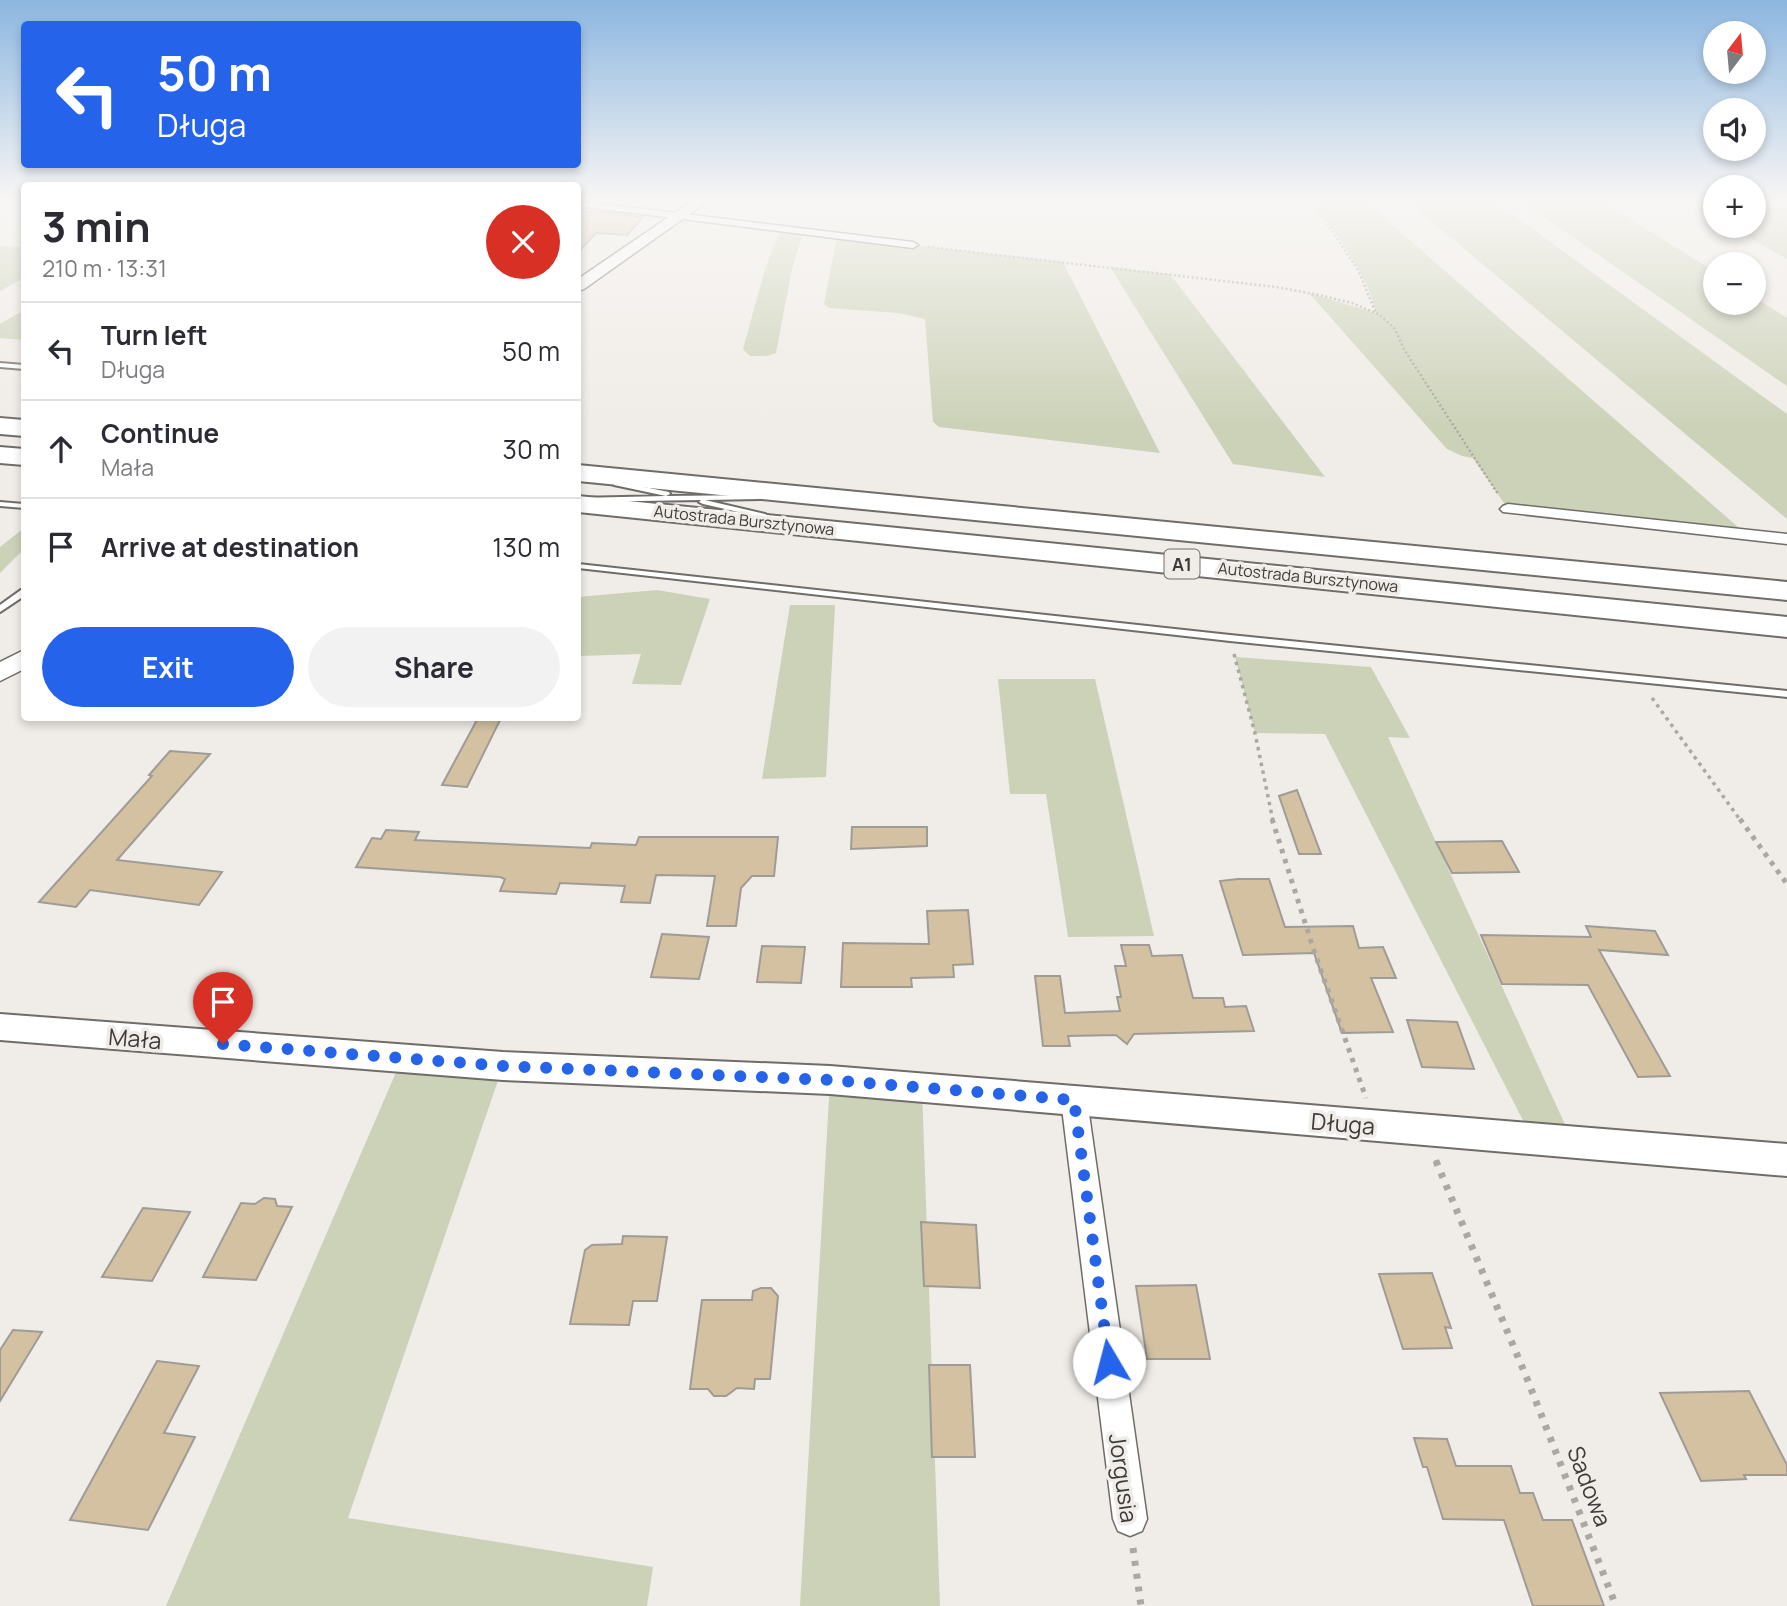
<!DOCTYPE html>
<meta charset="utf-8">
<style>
body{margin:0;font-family:Manrope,sans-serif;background:#f2f2f3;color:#2b2b33;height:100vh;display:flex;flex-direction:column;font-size:26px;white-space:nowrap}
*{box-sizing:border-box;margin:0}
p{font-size:23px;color:#7c7c81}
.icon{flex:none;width:38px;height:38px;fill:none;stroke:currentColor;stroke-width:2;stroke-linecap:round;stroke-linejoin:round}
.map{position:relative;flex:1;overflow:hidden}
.panel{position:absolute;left:21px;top:182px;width:560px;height:539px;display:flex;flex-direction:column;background:#fff;border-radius:7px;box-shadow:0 4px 10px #0003}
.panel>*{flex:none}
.banner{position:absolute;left:21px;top:21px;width:560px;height:147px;border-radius:7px;box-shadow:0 4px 10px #0003;background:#2563eb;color:#fff;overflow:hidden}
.needle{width:46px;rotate:16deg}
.fabs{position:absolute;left:1703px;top:21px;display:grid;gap:14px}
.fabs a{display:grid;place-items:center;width:63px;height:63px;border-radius:50%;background:#fff;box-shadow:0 4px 10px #0003;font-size:35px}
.pin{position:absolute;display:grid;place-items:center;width:60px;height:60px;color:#fff;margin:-72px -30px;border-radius:50% 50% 50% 0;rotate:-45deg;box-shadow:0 0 7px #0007}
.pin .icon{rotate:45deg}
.me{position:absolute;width:77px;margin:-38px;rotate:352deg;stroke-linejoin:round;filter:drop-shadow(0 0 5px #0008)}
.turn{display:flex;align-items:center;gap:24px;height:147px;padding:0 21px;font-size:32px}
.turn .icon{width:91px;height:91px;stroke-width:2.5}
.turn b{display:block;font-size:49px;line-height:60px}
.round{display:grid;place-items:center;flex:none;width:74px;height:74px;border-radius:37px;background:#f2f2f3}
.summary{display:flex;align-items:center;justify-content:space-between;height:119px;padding:0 21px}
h1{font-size:42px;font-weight:700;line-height:52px}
.action{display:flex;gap:14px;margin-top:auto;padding:14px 21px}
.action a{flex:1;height:80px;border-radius:42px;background:#2563eb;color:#fff;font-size:28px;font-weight:700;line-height:80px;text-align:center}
.action a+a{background:#f2f2f3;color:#2b2b33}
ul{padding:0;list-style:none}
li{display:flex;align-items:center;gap:21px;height:98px;padding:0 21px;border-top:2px solid #e1e1e2}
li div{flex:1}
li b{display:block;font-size:26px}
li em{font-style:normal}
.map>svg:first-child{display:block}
.green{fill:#ccd2b8}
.building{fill:#d4c1a2;stroke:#9f9c97;stroke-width:2}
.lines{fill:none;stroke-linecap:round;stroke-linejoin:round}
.service-casing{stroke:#706c68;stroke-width:4}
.minor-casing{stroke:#706c68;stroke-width:3}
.tertiary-casing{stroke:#706c68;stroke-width:4}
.secondary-casing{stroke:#706c68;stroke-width:3}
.motorway-casing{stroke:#706c68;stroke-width:4}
.path-far3{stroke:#aba8a4;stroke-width:2.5;stroke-dasharray:2 2.5;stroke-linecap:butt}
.path-far2{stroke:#aba8a4;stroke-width:3.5;stroke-dasharray:3.5 4.5;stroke-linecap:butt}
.path-far1{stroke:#aba8a4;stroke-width:5;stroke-dasharray:4.5 6;stroke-linecap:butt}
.path{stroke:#aba8a4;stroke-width:7;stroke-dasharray:5 8;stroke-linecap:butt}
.service{fill:#fff;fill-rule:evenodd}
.minor{fill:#fff;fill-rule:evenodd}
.tertiary{fill:#fff;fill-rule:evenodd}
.secondary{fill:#fff;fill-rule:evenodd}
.motorway{fill:#fff;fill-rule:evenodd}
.route{stroke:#2563eb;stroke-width:12;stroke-dasharray:0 21.6}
.labels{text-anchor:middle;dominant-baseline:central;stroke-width:7;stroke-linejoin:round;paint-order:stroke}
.far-street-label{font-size:16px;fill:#3d3b39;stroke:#f0ece7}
.shield{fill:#f0ece7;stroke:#73706d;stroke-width:2}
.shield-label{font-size:18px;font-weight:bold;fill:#3d3b39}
.near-street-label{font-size:23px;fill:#3d3b39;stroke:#f0ece7}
</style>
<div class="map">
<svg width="1787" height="1606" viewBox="0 0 1787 1606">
<rect width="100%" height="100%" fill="#f0ece7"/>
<!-- green -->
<g class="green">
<path d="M 1312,201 L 1365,201 L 1746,534 L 1508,509 L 1473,458 L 1462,456 L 1447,449 L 1309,293 L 1376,313 C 1370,279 1333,228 1312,201 Z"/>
<polygon points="1407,201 1494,201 1787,414 1787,519"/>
<polygon points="1521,201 1602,201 1715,272 1715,303 1754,303 1754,297 1787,318 1787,386"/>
<polygon points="1754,205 1787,207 1787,259 1728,226 1754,226"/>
<polygon points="780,230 803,233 792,269 776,353 767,356 750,356 743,349 765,269"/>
<polygon points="837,236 1063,262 1160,453 939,427 933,422 925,319 898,313 829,308 824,304"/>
<polygon points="0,246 24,247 24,278 0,291"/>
<polygon points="1110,267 1170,274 1325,477 1233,464"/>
<polygon points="24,310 24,340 0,338 0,324"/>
<polygon points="24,528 24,549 0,573 0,547"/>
<polygon points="657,590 710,599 681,685 632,684 641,654 580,656 578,660 578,597"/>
<polygon points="790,605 835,605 826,777 762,779"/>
<polygon points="1235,657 1371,667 1410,738 1388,737 1573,1142 1532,1138 1325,734 1255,733"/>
<polygon points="998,679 1095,679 1154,936 1068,937 1046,794 1010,794"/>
<polygon points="403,1056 503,1066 348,1518 653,1567 647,1606 166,1606"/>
<polygon points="830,1080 922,1088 940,1606 800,1606"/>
</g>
<!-- building -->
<g class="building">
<polygon points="578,211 604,212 643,217 627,235 596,233 578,252"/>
<polygon points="478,718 501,718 467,787 442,785"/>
<polygon points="170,751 210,754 117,860 222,872 199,905 90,890 76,907 39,902 152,776 149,775"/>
<polygon points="1297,790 1321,854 1299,854 1279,796"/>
<polygon points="852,827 927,827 927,846 851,849"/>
<polygon points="386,830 419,832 415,840 590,848 592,843 636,845 639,837 778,837 774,876 752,876 741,888 736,926 707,926 715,876 656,875 650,903 621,902 625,886 560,883 556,894 500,891 505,879 500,877 356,867 372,838 381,839"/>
<polygon points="1502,841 1519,872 1452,873 1436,842"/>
<polygon points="1238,879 1269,879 1285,927 1353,926 1359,948 1383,947 1396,978 1371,978 1393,1032 1342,1033 1314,953 1243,955 1220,881"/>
<polygon points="968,910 973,964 953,965 954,977 911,978 912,987 841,987 843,943 929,944 927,911"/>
<polygon points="1586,926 1655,931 1668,955 1599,950 1670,1076 1638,1077 1588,985 1502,984 1481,935 1591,937"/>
<polygon points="662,934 709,937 699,979 651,977"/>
<polygon points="1121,945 1149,945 1152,956 1182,955 1193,998 1223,998 1225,1007 1246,1006 1254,1031 1134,1034 1127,1044 1116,1035 1068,1036 1070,1046 1043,1046 1035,976 1060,976 1065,1013 1120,1011 1117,997 1121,997 1115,966 1126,966"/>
<polygon points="762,946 805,947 801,983 757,982"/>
<polygon points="1407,1020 1457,1022 1474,1069 1422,1067"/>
<polygon points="264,1198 275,1199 277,1206 292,1207 256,1280 203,1277 241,1203 255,1204"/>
<polygon points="143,1208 190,1212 152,1281 102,1277"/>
<polygon points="921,1222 976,1225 980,1288 924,1286"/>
<polygon points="623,1236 667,1237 657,1301 633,1301 629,1325 570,1324 585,1250 592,1245 622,1244"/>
<polygon points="1432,1273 1451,1328 1445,1327 1452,1348 1403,1349 1379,1274"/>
<polygon points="1196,1285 1210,1359 1147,1359 1136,1286"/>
<polygon points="761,1288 771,1288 778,1296 770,1379 755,1379 754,1389 737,1388 726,1396 714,1396 708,1389 690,1389 702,1300 752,1300 753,1291"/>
<polygon points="13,1330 42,1332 0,1401 0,1350"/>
<polygon points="157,1361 199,1366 164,1433 195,1437 148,1530 70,1520"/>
<polygon points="929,1365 970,1365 975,1457 932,1457"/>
<polygon points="1749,1391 1787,1465 1787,1475 1744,1475 1746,1479 1701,1481 1660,1393"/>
<polygon points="1414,1438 1447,1439 1456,1466 1511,1466 1520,1493 1533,1493 1543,1520 1572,1520 1604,1606 1533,1606 1504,1520 1443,1519 1427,1467 1423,1467"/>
</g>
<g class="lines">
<!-- service casing -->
<g class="service-casing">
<g id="service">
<polygon points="0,363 24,365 24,369 0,367"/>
<polygon points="614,481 669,492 670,494 666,496 757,495 761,497 760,499 705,500 765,514 769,516 765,518 703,504 699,502 701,500 578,502 578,498 666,496 614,485"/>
<polygon points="0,502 24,504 24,508 0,506"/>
<polygon points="578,564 1230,635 1787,691 1787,697 1230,641 578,568"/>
<polygon points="21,590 24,590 24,596 0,612 0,605"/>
</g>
</g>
<!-- minor casing -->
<g class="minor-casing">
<g id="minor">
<polygon points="578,201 913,242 918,245 913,248 578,206"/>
<polygon points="1508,504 1787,534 1787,544 1503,512 1500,509 1503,506"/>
<polygon points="1074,1088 1083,1092 1087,1100 1147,1519 1142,1531 1130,1536 1118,1531 1113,1519 1061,1100 1065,1092"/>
</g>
</g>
<!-- tertiary casing -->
<g class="tertiary-casing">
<polygon id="tertiary" points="0,1014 503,1052 830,1066 1787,1144 1787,1176 830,1094 503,1080 0,1040"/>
</g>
<!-- secondary casing -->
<g class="secondary-casing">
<g id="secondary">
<polygon points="692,201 708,201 584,289 578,291 578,279"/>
<polygon points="24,650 24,669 0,681 0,662"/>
</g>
</g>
<!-- motorway casing -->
<g class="motorway-casing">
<g id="motorway">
<polygon points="0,418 24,420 24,436 0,434"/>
<polygon points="0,447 24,449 24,465 0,463"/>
<polygon points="578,465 1787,582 1787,600 578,481"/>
<polygon points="578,496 1787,617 1787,637 578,512"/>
</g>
</g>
<!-- path-far3 -->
<g class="path-far3">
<polyline points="1312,201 1358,270 1376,313"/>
<polyline points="928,247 1276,287 1319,295 1352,303 1380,315 1395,329 1405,351 1498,494"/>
</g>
<!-- path-far2 -->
<g class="path-far2">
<polyline points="1234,654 1255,733 1273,821"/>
<polyline points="1652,698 1741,821"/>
</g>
<!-- path-far1 -->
<g class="path-far1">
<polyline points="1272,819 1314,951 1366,1098"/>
<polyline points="1740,819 1787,884"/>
<polyline points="1436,1160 1437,1163"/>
</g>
<!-- path -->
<g class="path">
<polyline points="1436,1161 1528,1381 1616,1606"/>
<polyline points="1133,1548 1141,1606"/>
</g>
<!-- service -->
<use href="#service" class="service"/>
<!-- minor -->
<use href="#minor" class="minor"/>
<!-- tertiary -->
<use href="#tertiary" class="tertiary"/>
<!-- secondary -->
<use href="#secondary" class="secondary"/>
<!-- motorway -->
<use href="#motorway" class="motorway"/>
</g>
<!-- sky -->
<linearGradient id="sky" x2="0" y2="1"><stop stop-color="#8cb6e0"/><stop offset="0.47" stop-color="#f8f6f4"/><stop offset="1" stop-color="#f8f6f4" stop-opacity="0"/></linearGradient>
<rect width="1787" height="426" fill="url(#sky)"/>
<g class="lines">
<!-- route -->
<polyline class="route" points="223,1044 503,1066 830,1080 1074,1100 1109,1362"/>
</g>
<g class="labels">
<!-- far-street labels -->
<g class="far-street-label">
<text transform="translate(744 520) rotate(6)">Autostrada Bursztynowa</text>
<text transform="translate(1308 577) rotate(6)">Autostrada Bursztynowa</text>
</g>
<!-- shield labels -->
<rect class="shield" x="1164.5" y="549.5" width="35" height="29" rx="5"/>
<g class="shield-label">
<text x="1182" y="564">A1</text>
</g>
<!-- near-street labels -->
<g class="near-street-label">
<text transform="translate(135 1038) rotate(5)">Mała</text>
<text transform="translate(1343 1123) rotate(5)">Długa</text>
<text transform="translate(1124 1478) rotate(82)">Jorgusia</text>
<text transform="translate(1590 1486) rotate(69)">Sadowa</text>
</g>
</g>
</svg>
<div class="fabs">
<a><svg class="needle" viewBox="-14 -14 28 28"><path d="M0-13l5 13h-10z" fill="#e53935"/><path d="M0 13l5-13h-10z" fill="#7c7c81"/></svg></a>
<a><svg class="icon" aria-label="sound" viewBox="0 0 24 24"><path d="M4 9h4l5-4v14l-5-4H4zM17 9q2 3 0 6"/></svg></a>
<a>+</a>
<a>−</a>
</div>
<div class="pin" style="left:223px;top:1044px;background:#d93025"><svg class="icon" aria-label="arrive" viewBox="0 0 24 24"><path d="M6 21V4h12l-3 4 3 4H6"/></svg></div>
<svg class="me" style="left:1109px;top:1362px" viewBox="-20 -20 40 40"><circle r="19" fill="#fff"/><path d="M0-13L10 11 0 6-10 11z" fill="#2563eb"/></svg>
<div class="banner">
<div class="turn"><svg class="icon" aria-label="left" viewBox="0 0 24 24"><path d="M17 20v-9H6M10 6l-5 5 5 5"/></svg><div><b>50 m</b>Długa</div></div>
</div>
<section class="panel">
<div class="summary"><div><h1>3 min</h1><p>210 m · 13:31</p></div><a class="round" style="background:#d93025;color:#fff"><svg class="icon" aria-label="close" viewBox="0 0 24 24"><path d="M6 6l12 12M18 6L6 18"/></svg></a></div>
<ul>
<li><svg class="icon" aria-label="left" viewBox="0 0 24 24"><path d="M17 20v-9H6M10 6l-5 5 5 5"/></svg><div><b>Turn left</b><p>Długa</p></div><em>50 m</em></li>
<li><svg class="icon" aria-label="ahead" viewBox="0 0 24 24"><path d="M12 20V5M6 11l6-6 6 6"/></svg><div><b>Continue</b><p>Mała</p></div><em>30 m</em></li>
<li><svg class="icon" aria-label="arrive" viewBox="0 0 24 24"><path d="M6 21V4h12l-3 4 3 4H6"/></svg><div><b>Arrive at destination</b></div><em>130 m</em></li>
</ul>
<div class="action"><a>Exit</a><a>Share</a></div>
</section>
</div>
